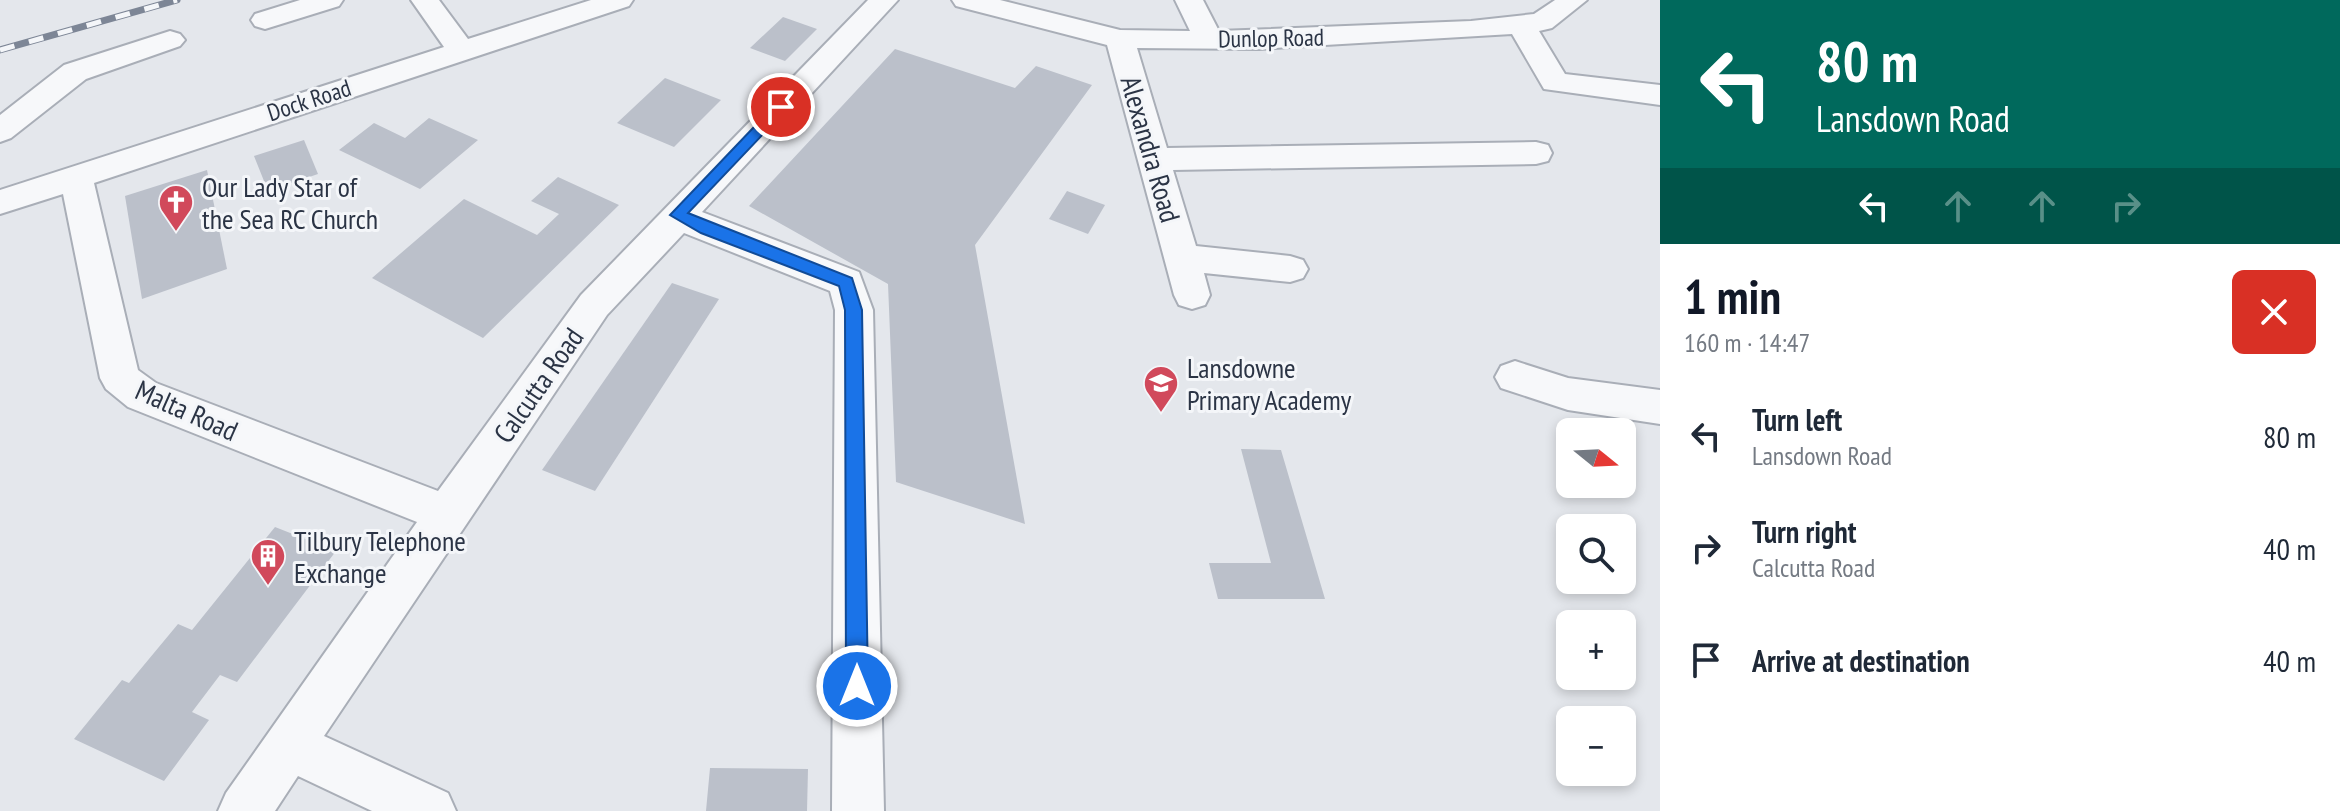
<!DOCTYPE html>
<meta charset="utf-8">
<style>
body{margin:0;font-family:"PT Sans Narrow",sans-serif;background:#f6f6f7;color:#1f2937;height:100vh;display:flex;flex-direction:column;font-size:30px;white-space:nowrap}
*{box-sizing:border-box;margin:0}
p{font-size:26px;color:#747a83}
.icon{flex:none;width:44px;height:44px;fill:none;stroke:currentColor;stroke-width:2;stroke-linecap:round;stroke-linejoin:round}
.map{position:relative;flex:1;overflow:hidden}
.panel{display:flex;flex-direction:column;background:#fff;width:680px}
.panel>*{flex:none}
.top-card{background:#00695c;color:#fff;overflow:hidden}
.needle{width:52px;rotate:108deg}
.buttons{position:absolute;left:1556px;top:418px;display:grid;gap:16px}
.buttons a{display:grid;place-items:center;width:80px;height:80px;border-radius:12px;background:#fff;box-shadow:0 4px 12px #0003;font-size:40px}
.pin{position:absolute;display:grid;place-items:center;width:68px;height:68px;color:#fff;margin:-34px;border:4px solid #fff;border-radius:50%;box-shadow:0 2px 8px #0007}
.me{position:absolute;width:88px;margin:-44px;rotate:0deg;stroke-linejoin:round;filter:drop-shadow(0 0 6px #0008)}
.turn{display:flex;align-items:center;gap:28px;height:168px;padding:0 24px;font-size:36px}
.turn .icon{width:104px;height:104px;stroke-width:2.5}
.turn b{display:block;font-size:56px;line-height:68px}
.lanes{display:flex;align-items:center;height:76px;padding:0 24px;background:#0003;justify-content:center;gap:40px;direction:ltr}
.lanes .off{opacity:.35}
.round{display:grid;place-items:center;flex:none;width:84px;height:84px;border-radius:12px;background:#f6f6f7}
.headline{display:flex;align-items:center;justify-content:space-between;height:136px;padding:0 24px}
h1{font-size:48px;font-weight:800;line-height:60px;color:#111827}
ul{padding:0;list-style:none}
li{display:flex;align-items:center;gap:24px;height:112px;padding:0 24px}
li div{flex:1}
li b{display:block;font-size:30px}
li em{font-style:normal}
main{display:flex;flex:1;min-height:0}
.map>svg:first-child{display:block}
.building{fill:#bbc0ca}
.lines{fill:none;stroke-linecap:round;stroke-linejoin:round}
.minor-casing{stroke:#a9aeb7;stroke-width:4}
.minor{fill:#f7f8fa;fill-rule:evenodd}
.rail-casing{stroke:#7d8696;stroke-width:7}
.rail{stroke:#f4f6f9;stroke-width:5;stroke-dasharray:15;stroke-linecap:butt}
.route{fill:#1a73e8;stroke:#114b97;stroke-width:2}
.labels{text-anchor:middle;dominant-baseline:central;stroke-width:6;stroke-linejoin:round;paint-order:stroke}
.far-street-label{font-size:24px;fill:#2b3445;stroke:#f4f6f9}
.street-label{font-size:28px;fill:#2b3445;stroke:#f4f6f9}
.poi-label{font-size:28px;fill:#2b3445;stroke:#f4f6f9;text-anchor:start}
</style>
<main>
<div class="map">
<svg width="1660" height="811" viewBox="0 0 1660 811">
<rect width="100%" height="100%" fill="#e4e7ec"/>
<!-- building -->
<g class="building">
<polygon points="783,17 817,29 785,61 750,48"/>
<polygon points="895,49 1015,88 1036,66 1092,85 975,245 1025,524 896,482 888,284 749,206"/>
<polygon points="665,78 721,100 674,147 617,123"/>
<polygon points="429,118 478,140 420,189 339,150 374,123 405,138"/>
<polygon points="304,140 318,174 268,191 254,156"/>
<polygon points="207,170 227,269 142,299 125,196"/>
<polygon points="558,177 619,205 483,338 372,278 464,199 537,235 559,214 531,201"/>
<polygon points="1067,191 1105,205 1088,234 1049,219"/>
<polygon points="672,283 719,299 595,491 542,470"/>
<polygon points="1241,449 1281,450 1325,599 1218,599 1209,563 1271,563"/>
<polygon points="275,527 336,551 237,682 220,675 192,712 209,720 164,781 74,739 122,680 129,683 178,624 192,630"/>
<polygon points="710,768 808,769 807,811 706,811"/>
</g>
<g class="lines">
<!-- minor casing -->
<g class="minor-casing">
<g id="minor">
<polygon points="300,0 343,0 339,6 265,29 255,26 251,20 255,14"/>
<polygon points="411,0 439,0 468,39 591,0 633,0 629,6 94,183 138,370 156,383 438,491 581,295 868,0 898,0 702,212 859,272 873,310 884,811 832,811 835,310 830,291 684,233 607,315 324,736 448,793 456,811 372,811 298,776 275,811 218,811 226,793 417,522 128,407 106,389 100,378 63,194 0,214 0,190 444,47"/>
<polygon points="952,0 1000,0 1120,30 1190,31 1175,0 1203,0 1219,31 1471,21 1534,14 1555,0 1587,0 1552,28 1539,31 1565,74 1660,85 1660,105 1544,89 1512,34 1259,49 1137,48 1167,148 1536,142 1548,145 1552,153 1548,161 1536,164 1173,170 1196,246 1290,256 1303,260 1308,269 1303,278 1290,282 1204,273 1210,295 1205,305 1192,309 1179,305 1174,295 1107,45 956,6"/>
<polygon points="170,31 180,34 185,40 180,46 86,79 11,138 0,142 0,115 64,65"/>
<polygon points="1515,361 1568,378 1660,390 1660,424 1568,410 1501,388 1495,377 1501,366"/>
</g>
</g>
<!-- minor -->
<use href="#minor" class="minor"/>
<!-- rail casing -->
<g class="rail-casing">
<polyline id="rail" points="0,50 177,0"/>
</g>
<!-- rail -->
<use href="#rail" class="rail"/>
</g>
<!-- route -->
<polygon class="route" points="781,103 788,107 786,110 688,213 852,278 862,310 868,686 865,694 857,697 849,694 846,686 845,310 839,286 701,233 670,215 776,104"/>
<!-- icons -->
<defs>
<g id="church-pin" transform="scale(1.8)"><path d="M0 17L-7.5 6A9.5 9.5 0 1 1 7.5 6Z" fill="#d1495b" stroke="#f4f6f9"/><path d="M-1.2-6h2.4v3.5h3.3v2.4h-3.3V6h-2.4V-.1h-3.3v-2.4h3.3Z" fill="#fff"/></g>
<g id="school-pin" transform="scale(1.8)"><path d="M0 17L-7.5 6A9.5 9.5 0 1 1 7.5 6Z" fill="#d1495b" stroke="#f4f6f9"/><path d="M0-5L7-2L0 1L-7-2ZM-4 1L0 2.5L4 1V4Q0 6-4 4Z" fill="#fff"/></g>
<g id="building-pin" transform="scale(1.8)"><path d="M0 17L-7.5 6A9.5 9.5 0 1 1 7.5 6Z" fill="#d1495b" stroke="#f4f6f9"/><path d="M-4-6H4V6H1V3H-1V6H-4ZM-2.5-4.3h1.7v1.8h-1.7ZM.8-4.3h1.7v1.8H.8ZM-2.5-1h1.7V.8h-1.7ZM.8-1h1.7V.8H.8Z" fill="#fff"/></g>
</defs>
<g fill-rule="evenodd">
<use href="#church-pin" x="176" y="202"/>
<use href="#school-pin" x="1161" y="383"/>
<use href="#building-pin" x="268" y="556"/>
</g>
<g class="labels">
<!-- far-street labels -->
<g class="far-street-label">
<text transform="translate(1271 38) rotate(-1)">Dunlop Road</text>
<text transform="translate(309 100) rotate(-18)">Dock Road</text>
</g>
<!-- street labels -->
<g class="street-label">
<text transform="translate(1151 149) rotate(74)">Alexandra Road</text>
<text transform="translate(538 385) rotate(-55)">Calcutta Road</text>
<text transform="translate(187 410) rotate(24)">Malta Road</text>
</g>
<!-- poi labels -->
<g class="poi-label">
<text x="202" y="186">Our Lady Star of<tspan x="202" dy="32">the Sea RC Church</tspan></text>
<text x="1187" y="367">Lansdowne<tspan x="1187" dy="32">Primary Academy</tspan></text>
<text x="294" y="540">Tilbury Telephone<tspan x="294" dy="32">Exchange</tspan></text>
</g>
</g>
</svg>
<div class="buttons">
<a><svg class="needle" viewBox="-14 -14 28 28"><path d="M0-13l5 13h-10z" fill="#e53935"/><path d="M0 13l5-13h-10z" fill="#747a83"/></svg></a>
<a><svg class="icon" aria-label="search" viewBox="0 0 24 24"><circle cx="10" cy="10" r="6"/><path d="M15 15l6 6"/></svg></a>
<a>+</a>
<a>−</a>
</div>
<div class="pin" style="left:781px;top:107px;background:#d93025"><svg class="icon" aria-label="arrive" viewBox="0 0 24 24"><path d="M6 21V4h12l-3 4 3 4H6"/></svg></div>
<svg class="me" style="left:857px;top:686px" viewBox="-20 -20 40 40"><circle r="17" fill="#1a73e8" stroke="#fff" stroke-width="3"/><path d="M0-11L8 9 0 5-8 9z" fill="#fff"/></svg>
</div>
<section class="panel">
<div class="top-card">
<div class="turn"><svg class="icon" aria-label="left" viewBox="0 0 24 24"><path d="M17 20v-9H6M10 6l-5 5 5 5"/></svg><div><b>80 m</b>Lansdown Road</div></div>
<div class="lanes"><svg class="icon" aria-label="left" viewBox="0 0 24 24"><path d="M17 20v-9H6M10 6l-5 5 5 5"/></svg><svg class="icon off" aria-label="ahead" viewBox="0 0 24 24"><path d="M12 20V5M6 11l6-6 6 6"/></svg><svg class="icon off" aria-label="ahead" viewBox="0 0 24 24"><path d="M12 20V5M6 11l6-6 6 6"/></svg><svg class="icon off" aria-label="right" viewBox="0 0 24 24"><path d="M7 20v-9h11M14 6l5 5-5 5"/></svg></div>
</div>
<div class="headline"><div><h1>1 min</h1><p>160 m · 14:47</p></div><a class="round" style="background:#d93025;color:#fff"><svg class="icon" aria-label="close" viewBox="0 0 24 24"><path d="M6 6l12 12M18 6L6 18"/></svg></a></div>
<ul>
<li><svg class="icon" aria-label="left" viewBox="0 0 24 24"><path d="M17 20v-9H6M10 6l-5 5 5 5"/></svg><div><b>Turn left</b><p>Lansdown Road</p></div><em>80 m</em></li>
<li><svg class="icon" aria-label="right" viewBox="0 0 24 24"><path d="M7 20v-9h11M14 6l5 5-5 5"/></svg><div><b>Turn right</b><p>Calcutta Road</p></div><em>40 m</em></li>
<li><svg class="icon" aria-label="arrive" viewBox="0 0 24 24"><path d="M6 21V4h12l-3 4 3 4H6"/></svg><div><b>Arrive at destination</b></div><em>40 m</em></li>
</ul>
</section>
</main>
